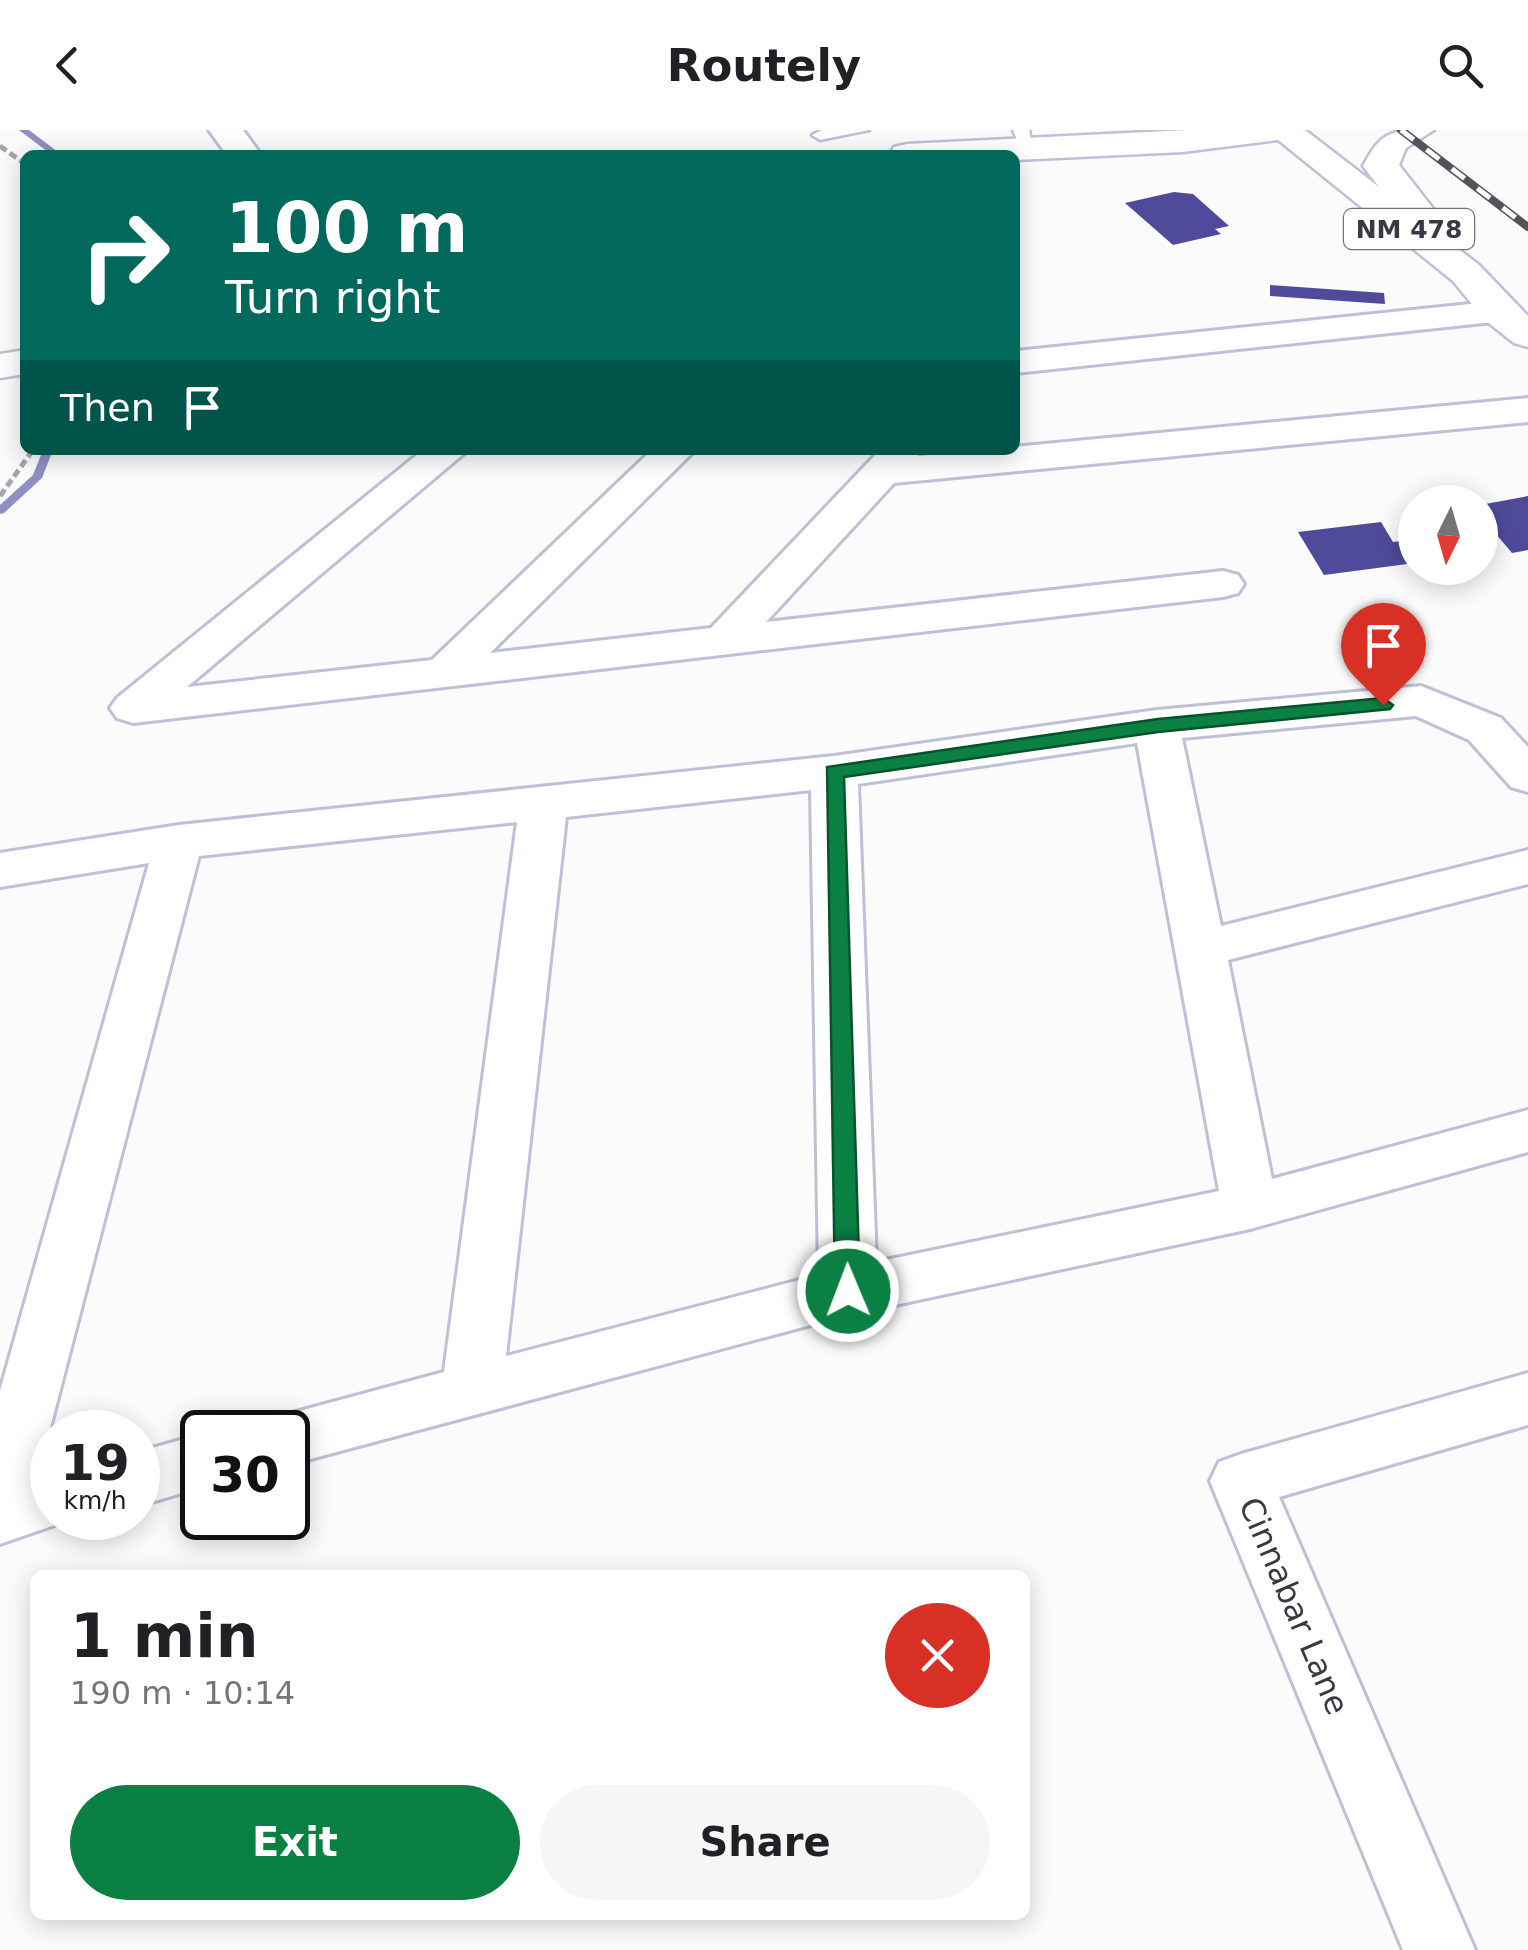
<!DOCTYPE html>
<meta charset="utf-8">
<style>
body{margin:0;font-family:"DejaVu Sans",sans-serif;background:#f6f6f6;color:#202124;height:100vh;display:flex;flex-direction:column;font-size:38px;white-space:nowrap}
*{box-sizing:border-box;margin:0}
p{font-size:32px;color:#757577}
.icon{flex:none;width:55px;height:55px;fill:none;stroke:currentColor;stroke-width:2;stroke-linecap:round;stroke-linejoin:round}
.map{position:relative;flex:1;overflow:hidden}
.details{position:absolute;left:30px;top:1440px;width:1000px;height:350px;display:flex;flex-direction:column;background:#fff;border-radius:15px;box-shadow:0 5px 25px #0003}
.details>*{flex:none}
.top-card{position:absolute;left:20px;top:20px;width:1000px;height:305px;border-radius:15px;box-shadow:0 5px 25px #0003;background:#00695c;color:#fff;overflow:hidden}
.needle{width:65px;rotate:185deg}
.buttons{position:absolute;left:1398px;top:355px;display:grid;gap:20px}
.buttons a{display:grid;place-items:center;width:100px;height:100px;border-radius:50%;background:#fff;box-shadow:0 5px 25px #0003;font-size:50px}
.speed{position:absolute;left:30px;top:1280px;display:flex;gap:20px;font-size:50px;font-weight:700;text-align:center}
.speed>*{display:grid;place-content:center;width:130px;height:130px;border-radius:50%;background:#fff;box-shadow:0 5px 25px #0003;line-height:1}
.speed small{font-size:25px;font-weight:400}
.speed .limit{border:5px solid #111;border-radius:15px;background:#fff;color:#111}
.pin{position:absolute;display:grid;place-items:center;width:85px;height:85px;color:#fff;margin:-102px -42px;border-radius:50% 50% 50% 0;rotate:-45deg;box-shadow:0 0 10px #0007}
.pin .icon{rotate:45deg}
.me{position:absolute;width:110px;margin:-55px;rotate:359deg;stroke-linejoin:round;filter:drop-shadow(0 0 8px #0008)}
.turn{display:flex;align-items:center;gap:35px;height:210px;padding:0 40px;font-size:45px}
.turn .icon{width:130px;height:130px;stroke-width:2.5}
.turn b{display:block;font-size:70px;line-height:85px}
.then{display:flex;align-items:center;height:95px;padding:0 40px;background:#0003;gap:20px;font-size:38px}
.round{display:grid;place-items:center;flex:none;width:105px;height:105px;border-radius:52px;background:#f6f6f6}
.overview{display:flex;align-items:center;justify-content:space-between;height:170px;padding:0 40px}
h1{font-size:60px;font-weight:800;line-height:75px}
.button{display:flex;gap:20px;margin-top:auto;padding:20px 40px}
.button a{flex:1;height:115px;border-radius:60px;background:#0b8043;color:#fff;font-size:40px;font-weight:800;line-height:115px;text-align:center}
.button a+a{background:#f6f6f6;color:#202124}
header{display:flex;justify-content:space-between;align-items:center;height:130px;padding:0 40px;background:#fff;font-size:45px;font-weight:800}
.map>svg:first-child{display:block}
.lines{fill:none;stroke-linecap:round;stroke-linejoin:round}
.stream{fill:#8f8fc5;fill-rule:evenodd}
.building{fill:#504a9b}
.lane-casing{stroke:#bec0d8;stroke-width:5}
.street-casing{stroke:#bec0d8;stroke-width:6}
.secondary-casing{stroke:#bec0d8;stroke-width:5}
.primary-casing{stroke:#bec0d8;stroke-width:5}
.path{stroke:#a5a5aa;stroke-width:5;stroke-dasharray:8 4;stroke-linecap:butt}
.lane{fill:#fff;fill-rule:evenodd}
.street{fill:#fff;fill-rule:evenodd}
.secondary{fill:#fff;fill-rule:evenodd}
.primary{fill:#fff;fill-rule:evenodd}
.rail-casing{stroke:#53535b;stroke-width:8}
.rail{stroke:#fff;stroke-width:5;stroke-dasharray:16;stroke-linecap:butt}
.route{fill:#0b8043;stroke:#07532c;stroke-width:2.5}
.labels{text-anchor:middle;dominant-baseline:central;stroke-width:10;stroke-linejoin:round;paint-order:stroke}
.shield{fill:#fff;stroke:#74747b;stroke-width:2.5}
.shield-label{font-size:25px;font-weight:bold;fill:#393943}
.near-street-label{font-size:32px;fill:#393943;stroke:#fff}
</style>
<header><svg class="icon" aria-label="back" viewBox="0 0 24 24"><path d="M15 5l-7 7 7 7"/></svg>Routely<svg class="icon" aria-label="search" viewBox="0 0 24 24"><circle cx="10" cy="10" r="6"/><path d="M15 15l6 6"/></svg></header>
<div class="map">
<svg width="1528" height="1820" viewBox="0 0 1528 1820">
<rect width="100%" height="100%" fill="#fbfbfb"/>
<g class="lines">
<!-- stream -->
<g class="stream">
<polygon points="19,0 29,0 62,25 52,25"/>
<polygon points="43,320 53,320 42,348 4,383 0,384 0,375 33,345"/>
</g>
</g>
<!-- building -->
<g class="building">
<polygon points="1174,62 1193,64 1229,96 1215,99 1221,104 1173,115 1125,73"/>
<polygon points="1270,155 1384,163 1385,174 1270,166"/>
<polygon points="1528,366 1528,420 1512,423 1480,385 1480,375"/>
<polygon points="1381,392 1393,412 1415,409 1415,433 1324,445 1298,402"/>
</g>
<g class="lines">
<!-- lane casing -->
<g class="lane-casing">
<g id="lane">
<polygon points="869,0 820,10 812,5 822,0"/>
<polygon points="1013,0 1029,0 1033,19 1021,19"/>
</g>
</g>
<!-- street casing -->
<g class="street-casing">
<g id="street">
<polygon points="209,0 243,0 261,25 227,25"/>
<polygon points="1499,171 1512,174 1518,182 1512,190 1015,243 1015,221"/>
<polygon points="1528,268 1528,292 894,353 766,492 1223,441 1238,445 1244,454 1238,463 1223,467 133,593 117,588 110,578 117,568 423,320 468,320 187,557 432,530 652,320 695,320 490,523 711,498 880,320 922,320 918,326"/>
<path d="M 1421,556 L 1501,588 L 1528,617 L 1528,662 L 1511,657 L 1469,610 L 1416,586 L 1182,608 L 1221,796 L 1528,720 L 1528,754 L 1228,830 L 1272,1049 L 1528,980 L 1528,1022 L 1250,1099 L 848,1185 L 288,1335 L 288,1302 L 261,1302 L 266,1290 L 444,1242 L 517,692 L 199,726 L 37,1348 L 52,1344 L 52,1388 L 75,1388 L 0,1414 L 0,1261 L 149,733 L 0,757 L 0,723 L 179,695 L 834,626 L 1157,580 ZM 1137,613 L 1219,1061 L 876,1132 L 858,654 ZM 811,660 L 819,1145 L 506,1226 L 566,687 Z"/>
<polygon points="1528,1243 1528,1295 1279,1367 1475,1820 1403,1820 1210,1351 1219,1332 1241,1324"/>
<polygon points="202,1304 202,1357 138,1376 138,1322"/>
</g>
</g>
<!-- secondary casing -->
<g class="secondary-casing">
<g id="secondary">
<polygon points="1187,0 1295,0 1290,7 1278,10 1183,22 1015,30 1015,25 889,25 894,17 907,14"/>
<polygon points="25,220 25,244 0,248 0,224"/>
</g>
</g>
<!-- primary casing -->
<g class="primary-casing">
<path id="primary" d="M 1266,0 L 1305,0 L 1379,57 L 1363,36 C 1382,0 1391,0 1434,0 L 1406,18 L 1399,35 L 1442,90 L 1433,99 L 1479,135 L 1528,186 L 1528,217 L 1514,213 L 1485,190 L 1453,151 Z"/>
</g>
<!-- path -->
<g class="path">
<polyline points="0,16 25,34"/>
<polyline points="0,366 33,320"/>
</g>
<!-- lane -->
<use href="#lane" class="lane"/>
<!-- street -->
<use href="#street" class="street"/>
<!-- secondary -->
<use href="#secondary" class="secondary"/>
<!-- primary -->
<use href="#primary" class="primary"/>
<!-- rail casing -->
<g class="rail-casing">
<polyline id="rail" points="1401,0 1528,97"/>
</g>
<!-- rail -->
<use href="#rail" class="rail"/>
</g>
<!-- route -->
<polygon class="route" points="1383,568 1393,575 1390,579 1158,602 844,647 860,1161 856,1168 839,1168 835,1161 827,637 1158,589"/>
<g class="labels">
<!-- shield labels -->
<rect class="shield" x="1344" y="79" width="130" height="40" rx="8"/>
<g class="shield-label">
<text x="1409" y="99">NM 478</text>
</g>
<!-- near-street labels -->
<g class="near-street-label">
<text transform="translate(1294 1476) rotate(67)">Cinnabar Lane</text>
</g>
</g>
</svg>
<div class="buttons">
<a><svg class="needle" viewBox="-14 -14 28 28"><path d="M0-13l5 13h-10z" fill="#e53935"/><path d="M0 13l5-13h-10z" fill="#757577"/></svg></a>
</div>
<div class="speed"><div>19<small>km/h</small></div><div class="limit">30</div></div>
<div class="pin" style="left:1383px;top:575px;background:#d93025"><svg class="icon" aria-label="arrive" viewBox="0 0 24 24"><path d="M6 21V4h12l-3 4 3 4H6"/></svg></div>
<svg class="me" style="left:848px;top:1161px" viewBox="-20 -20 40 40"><circle r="17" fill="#0b8043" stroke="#fff" stroke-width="3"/><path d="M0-11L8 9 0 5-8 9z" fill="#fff"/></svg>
<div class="top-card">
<div class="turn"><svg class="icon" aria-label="right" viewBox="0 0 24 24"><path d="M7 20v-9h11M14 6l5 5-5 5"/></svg><div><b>100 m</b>Turn right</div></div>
<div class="then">Then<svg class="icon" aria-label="arrive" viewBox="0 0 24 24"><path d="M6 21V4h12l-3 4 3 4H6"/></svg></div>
</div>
<section class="details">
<div class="overview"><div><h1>1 min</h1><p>190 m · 10:14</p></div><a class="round" style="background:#d93025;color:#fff"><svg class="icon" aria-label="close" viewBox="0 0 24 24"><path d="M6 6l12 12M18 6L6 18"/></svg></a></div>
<div class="button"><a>Exit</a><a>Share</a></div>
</section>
</div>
